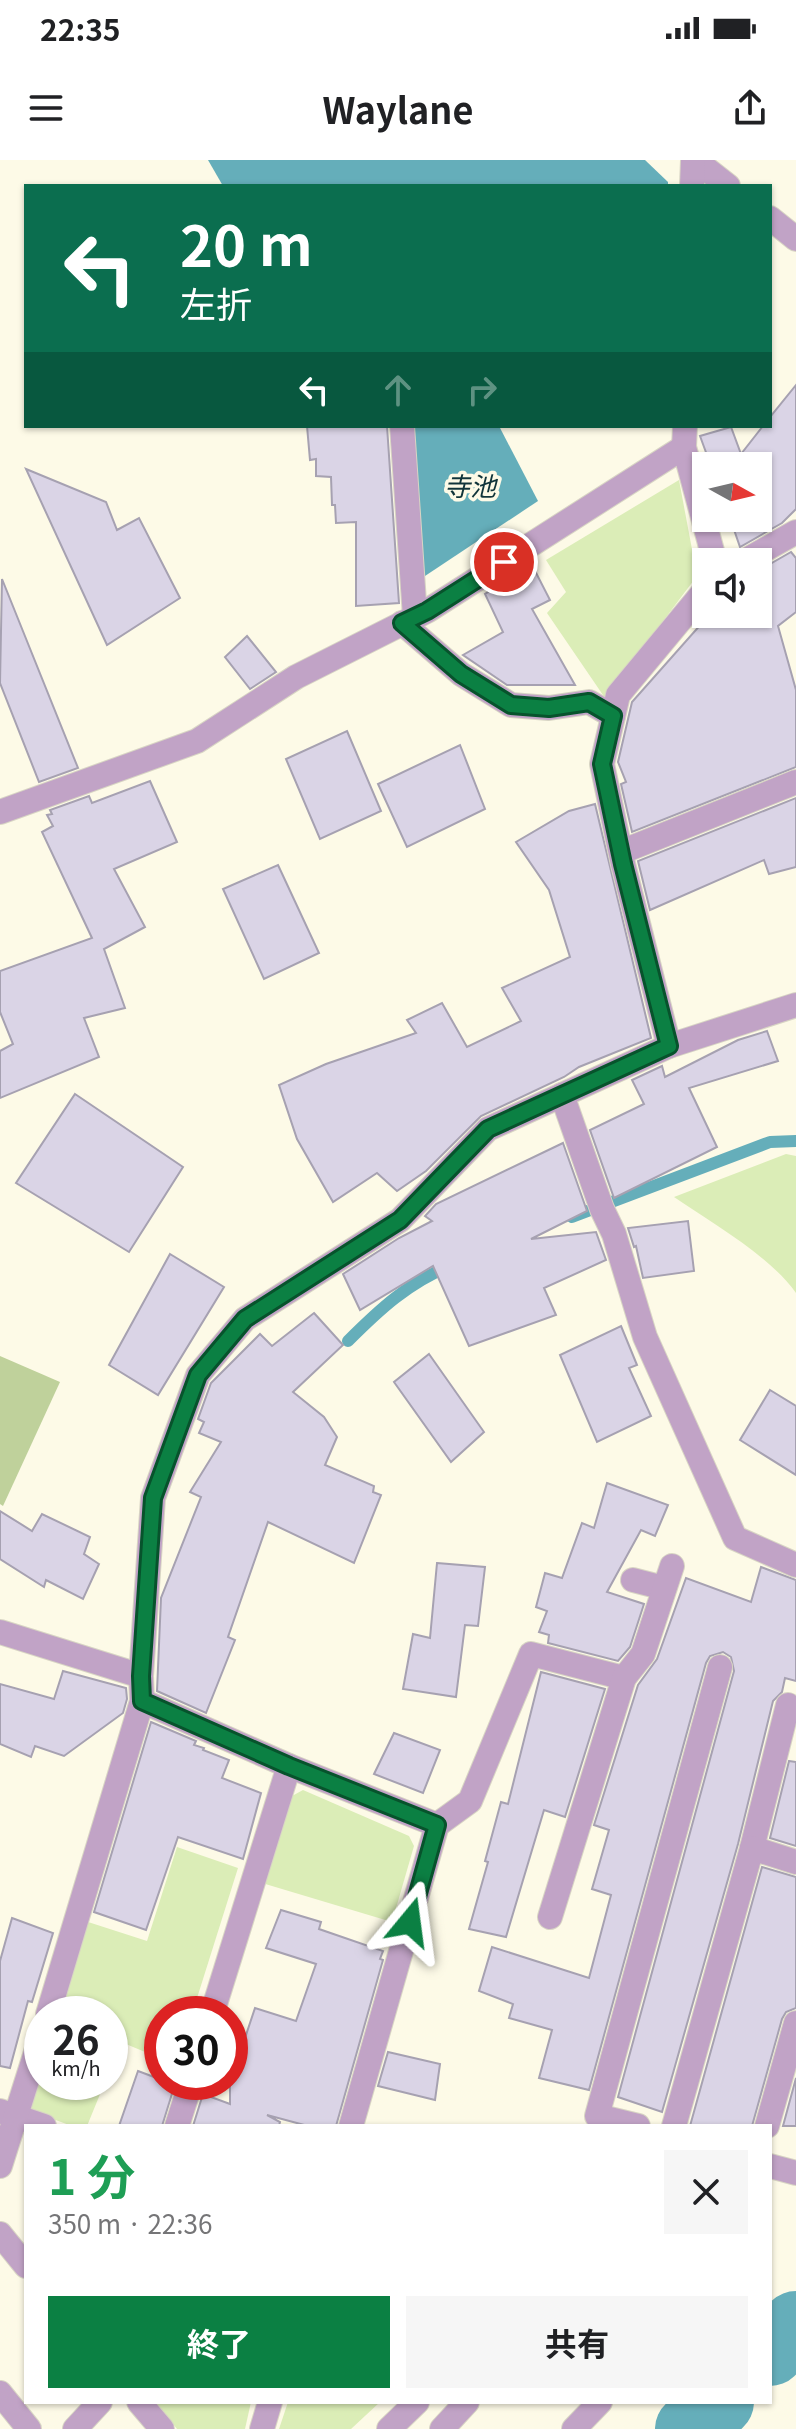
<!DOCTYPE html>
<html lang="ja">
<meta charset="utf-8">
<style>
body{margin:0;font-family:Georgia,"Noto Sans JP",serif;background:#f6f6f6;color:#202124;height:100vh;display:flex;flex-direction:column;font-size:30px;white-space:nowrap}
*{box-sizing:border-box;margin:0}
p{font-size:26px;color:#757577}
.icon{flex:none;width:44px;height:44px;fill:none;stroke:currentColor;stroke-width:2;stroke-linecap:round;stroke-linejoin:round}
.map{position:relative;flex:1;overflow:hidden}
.side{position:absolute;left:24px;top:1964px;width:748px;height:280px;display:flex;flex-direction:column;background:#fff;border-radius:0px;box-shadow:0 2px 6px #0004}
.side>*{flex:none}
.banner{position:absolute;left:24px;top:24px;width:748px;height:244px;border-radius:0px;box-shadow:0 2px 6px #0004;background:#0b6e4f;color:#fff;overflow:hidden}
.needle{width:52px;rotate:98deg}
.controls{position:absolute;left:692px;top:292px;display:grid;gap:16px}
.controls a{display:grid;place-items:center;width:80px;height:80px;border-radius:0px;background:#fff;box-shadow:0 2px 6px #0004;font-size:40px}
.speed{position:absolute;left:24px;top:1836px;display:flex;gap:16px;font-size:40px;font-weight:700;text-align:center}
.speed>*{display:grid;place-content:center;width:104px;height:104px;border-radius:50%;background:#fff;box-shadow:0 2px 6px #0004;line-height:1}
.speed small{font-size:20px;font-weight:400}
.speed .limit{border:12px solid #d22;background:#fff;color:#111}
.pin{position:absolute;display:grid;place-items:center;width:68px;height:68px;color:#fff;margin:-34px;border:4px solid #fff;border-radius:50%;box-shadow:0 2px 8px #0007}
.me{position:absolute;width:88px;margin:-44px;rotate:16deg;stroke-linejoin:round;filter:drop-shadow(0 0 6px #0008)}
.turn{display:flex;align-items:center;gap:28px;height:168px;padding:0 24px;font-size:36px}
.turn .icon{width:104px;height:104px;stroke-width:2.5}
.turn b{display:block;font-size:56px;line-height:68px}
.lanes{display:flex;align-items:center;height:76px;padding:0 24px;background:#0003;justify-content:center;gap:40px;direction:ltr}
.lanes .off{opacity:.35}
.round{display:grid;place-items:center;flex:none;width:84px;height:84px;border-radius:0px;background:#f6f6f6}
.head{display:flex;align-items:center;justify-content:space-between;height:136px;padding:0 24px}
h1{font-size:48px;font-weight:700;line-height:60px;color:#1e9e55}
.primary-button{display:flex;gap:16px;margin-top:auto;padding:16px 24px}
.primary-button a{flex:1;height:92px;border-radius:0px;background:#0b8043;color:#fff;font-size:32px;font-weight:700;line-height:92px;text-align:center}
.primary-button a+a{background:#f6f6f6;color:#202124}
.status{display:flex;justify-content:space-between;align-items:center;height:56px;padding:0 40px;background:#fff;direction:ltr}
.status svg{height:22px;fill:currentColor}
header{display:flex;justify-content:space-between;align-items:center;height:104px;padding:0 24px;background:#fff;font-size:36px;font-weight:700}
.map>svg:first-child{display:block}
.green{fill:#dbedb7}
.forest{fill:#bfd19b}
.water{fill:#65aeba}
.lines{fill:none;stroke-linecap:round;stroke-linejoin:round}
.stream{stroke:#65aeba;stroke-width:12}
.river{stroke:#65aeba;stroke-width:70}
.building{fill:#dad4e6;stroke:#a6a1b1;stroke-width:2}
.minor-casing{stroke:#d8d5c4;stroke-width:26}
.minor{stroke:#c1a3c6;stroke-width:24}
.route-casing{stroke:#07532c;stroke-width:20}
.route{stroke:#0b8043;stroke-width:14}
.labels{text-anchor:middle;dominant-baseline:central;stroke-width:7;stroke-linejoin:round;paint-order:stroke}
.water-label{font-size:26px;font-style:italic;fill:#10343a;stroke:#fdfae7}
</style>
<div class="status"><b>22:35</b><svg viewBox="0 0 49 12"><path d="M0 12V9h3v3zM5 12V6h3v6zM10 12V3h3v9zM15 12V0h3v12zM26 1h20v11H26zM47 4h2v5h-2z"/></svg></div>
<header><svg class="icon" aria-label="menu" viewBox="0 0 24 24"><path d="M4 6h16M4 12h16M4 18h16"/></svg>Waylane<svg class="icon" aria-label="share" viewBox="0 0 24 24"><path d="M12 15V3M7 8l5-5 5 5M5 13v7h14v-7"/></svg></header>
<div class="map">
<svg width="796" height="2269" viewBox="0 0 796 2269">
<rect width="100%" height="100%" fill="#fdfae7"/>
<!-- green -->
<g class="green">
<polygon points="679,320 697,416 605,538 547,453 566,432 546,400"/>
<path d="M 786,994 L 796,996 L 796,1133 C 769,1095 713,1064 674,1037 Z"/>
<polygon points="303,1630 409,1676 414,1686 392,1762 262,1723 292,1636"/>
<polygon points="177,1687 238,1708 192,1854 162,1854 162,1899 121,1882 110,1909 110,1854 57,1854 85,1761 147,1781"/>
<polygon points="42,1903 42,1922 105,1922 87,1966 72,1966 28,1950"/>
<polygon points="156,2242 251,2242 245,2269 177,2269"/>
<polygon points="288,2242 380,2242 351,2269 279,2269"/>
</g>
<!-- forest -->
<polygon class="forest" points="0,1196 60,1222 3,1346 0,1344"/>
<!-- water -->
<g class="water">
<polygon points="208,0 645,0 668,22 668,26 223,26"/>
<polygon points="414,266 499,266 538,341 422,418"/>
</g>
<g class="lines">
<!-- stream -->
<g class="stream">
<polyline points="572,1057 770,982 796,981"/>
<path d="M 348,1181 C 381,1148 407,1124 451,1105"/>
</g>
<!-- river -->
<g class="river">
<polyline points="770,2191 796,2166"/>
<polyline points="690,2269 719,2242"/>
</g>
</g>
<!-- building -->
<g class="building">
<polygon points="796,225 796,349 782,363 740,387 730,358 758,358 758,306 711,306 700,276 731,267 741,294 763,266 770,266 770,257"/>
<polygon points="307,266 387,266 399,443 356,446 356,362 336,363 335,345 332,345 331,317 316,316 316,299 310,300"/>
<polygon points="26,309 106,342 117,370 139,358 180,438 107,485"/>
<polygon points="791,392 796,398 796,452 778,466 796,530 796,607 632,672 621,624 626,622 618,602 632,542 710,454 764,454 758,436 758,411"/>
<polygon points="532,405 550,440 532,449 575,525 507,525 463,495 503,472 485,434"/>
<polygon points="2,419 78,608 39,622 0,523"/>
<polygon points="247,476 276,512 250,529 225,497"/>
<polygon points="347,571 381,651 320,679 286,599"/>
<polygon points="460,585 485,649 407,687 378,624"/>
<polygon points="150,621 177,682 114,709 145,767 104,789 125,848 84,858 99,897 0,938 0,891 13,884 0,852 0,811 92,778 42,672 53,666 47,655 52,654 50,650 89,636 92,643"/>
<polygon points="796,638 796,707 769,714 764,700 650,750 638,701"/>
<polygon points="595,644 651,878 579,907 564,917 481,956 426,1011 397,1031 377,1013 333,1042 297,979 279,925 326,904 416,873 407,860 442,843 467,887 521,861 502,828 570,797 549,730 516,682 569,651"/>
<polygon points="278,705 319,793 264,819 223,729"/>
<polygon points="767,871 778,901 689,928 717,987 614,1038 590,970 644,944 632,920 662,906 665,917 738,880"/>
<polygon points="75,934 183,1007 129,1092 16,1023"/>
<polygon points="563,983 587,1051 531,1079 596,1072 606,1100 544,1128 556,1155 469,1186 433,1106 360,1150 343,1114 399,1078 432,1061 425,1056 436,1044"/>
<polygon points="688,1061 694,1111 643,1118 636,1086 634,1087 628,1068"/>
<polygon points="170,1094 224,1127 158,1235 109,1205"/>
<polygon points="314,1153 343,1185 293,1232 324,1257 337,1277 325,1305 374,1326 373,1332 381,1335 354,1403 268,1362 228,1477 235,1480 206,1553 157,1531 161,1438 201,1337 190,1332 221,1282 199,1273 204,1262 198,1259 211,1223 260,1174 272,1186"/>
<polygon points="621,1166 637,1205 629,1208 651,1256 597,1282 560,1195"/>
<polygon points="429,1194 484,1272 451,1302 394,1222"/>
<polygon points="770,1230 796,1246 796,1315 740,1280"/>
<polygon points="607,1323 668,1345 655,1376 641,1370 607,1432 644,1444 630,1487 618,1501 548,1483 549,1475 539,1472 547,1451 536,1447 545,1413 562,1418 582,1363 594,1368"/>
<polygon points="0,1351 32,1371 42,1354 90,1377 84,1394 99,1404 83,1439 46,1420 44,1427 0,1399"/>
<polygon points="437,1403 485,1407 478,1466 465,1465 456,1537 403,1529 413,1474 430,1478"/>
<polygon points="761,1407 796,1420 796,1521 785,1518 782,1532 773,1541 738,1684 662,1952 618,1937 734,1511 731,1497 723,1492 710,1496 706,1503 589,1930 539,1918 552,1870 509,1858 513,1844 479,1831 492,1787 589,1818 611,1735 592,1729 609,1670 594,1665 638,1525 657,1499 686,1418 751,1442"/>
<polygon points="63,1511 126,1528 127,1539 123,1553 64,1596 35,1586 31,1597 0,1584 0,1524 54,1539"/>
<polygon points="541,1512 605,1529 565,1657 544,1650 506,1777 469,1769 488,1702 485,1701 501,1642 508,1644"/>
<polygon points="151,1562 196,1581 194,1585 204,1588 203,1590 229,1600 222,1618 261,1633 243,1699 178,1677 146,1770 94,1752"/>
<polygon points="394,1573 440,1590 423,1633 374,1614"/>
<polygon points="789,1601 796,1602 796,1686 770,1678"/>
<polygon points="762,1707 796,1717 796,1848 786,1852 782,1859 752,1966 690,1966"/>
<polygon points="281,1750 321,1762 319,1769 383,1791 380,1799 383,1800 336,1966 308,1966 267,1955 280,1962 279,1966 193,1966 203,1934 230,1944 230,1892 239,1896 255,1848 296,1861 316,1804 266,1788"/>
<polygon points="12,1758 53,1773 32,1842 28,1841 10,1908 0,1906 0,1801"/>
<polygon points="388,1892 440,1904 435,1940 378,1926"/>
<polygon points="138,1911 162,1920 162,1922 175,1924 162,1966 119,1966"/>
<polygon points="796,1918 796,1966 783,1966"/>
</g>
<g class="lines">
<!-- minor casing -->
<g class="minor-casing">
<g id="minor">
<polyline points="695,0 728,26"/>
<polyline points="692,26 693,0"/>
<polyline points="770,58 796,79"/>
<polyline points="402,266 415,457"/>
<polyline points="685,266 684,287 715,402"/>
<polyline points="743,402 796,372"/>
<polyline points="402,463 461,514 511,545 549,548 589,542 613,556"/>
<polyline points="0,652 197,581 296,517 427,451 684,287"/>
<polyline points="621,692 796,622"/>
<polyline points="669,886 623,704 602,604 618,535 706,429"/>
<polyline points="562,935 602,1049 614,1074 645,1177 735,1378 796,1405"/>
<polyline points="633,1420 664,1428"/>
<polyline points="0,1472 141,1516"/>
<polyline points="142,1541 289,1606 212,1854"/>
<polyline points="289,1606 437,1665 351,1966"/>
<polyline points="437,1665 470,1641 531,1494 624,1518"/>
<polyline points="752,1688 788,1545"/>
<polyline points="550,1757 624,1518 643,1494 672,1406"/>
<polyline points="48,1854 142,1541 141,1516 153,1338 198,1215 245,1159 400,1060 488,969 669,886 796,845"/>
<polyline points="0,1951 44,1966"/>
<polyline points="177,1966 191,1922"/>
<polyline points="638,1966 597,1956 720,1507"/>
<polyline points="674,1966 752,1688 796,1702"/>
<polyline points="767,1966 796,1863"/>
<polyline points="0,2006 42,1873"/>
<polyline points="770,2006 796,2013"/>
<polyline points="0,2074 26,2106"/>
<polyline points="0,2233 29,2269"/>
<polyline points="139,2242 162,2269"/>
<polyline points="75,2269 100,2242"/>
<polyline points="262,2269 270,2242"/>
<polyline points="389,2269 417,2242"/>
<polyline points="442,2269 467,2242"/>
<polyline points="574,2269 600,2242"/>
</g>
</g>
<!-- minor -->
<use href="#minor" class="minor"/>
</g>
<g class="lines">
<!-- route casing -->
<g class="route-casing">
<polyline id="route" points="410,1762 437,1665 289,1606 142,1541 141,1516 153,1338 198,1215 245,1159 400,1060 488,969 669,886 623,704 602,604 613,556 589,542 549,548 511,545 461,514 402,463 427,451 504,402"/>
</g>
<!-- route -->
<use href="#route" class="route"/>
</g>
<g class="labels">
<!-- water labels -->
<g class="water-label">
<text x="470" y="324">寺池</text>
</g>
</g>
</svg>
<div class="controls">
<a><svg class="needle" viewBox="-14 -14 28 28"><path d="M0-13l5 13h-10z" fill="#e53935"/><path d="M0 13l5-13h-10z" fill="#757577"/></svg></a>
<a><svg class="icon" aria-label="sound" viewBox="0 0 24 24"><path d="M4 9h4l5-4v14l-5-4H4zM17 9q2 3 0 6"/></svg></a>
</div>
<div class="speed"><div>26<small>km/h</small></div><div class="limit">30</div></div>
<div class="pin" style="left:504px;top:402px;background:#d93025"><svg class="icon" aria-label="arrive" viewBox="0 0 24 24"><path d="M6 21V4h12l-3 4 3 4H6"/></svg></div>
<svg class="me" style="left:410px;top:1762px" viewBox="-20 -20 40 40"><path d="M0-17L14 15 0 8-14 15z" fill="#0b8043" stroke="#fff" stroke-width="4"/></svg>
<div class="banner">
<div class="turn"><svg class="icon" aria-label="left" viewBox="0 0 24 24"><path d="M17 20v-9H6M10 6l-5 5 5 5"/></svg><div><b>20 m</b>左折</div></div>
<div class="lanes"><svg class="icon" aria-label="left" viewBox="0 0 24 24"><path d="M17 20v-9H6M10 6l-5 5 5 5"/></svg><svg class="icon off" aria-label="ahead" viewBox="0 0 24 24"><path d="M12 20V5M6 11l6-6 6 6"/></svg><svg class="icon off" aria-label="right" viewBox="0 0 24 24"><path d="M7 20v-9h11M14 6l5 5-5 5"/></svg></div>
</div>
<section class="side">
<div class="head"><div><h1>1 分</h1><p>350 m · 22:36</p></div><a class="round"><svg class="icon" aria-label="close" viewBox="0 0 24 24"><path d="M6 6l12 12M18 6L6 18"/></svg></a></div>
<div class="primary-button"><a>終了</a><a>共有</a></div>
</section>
</div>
